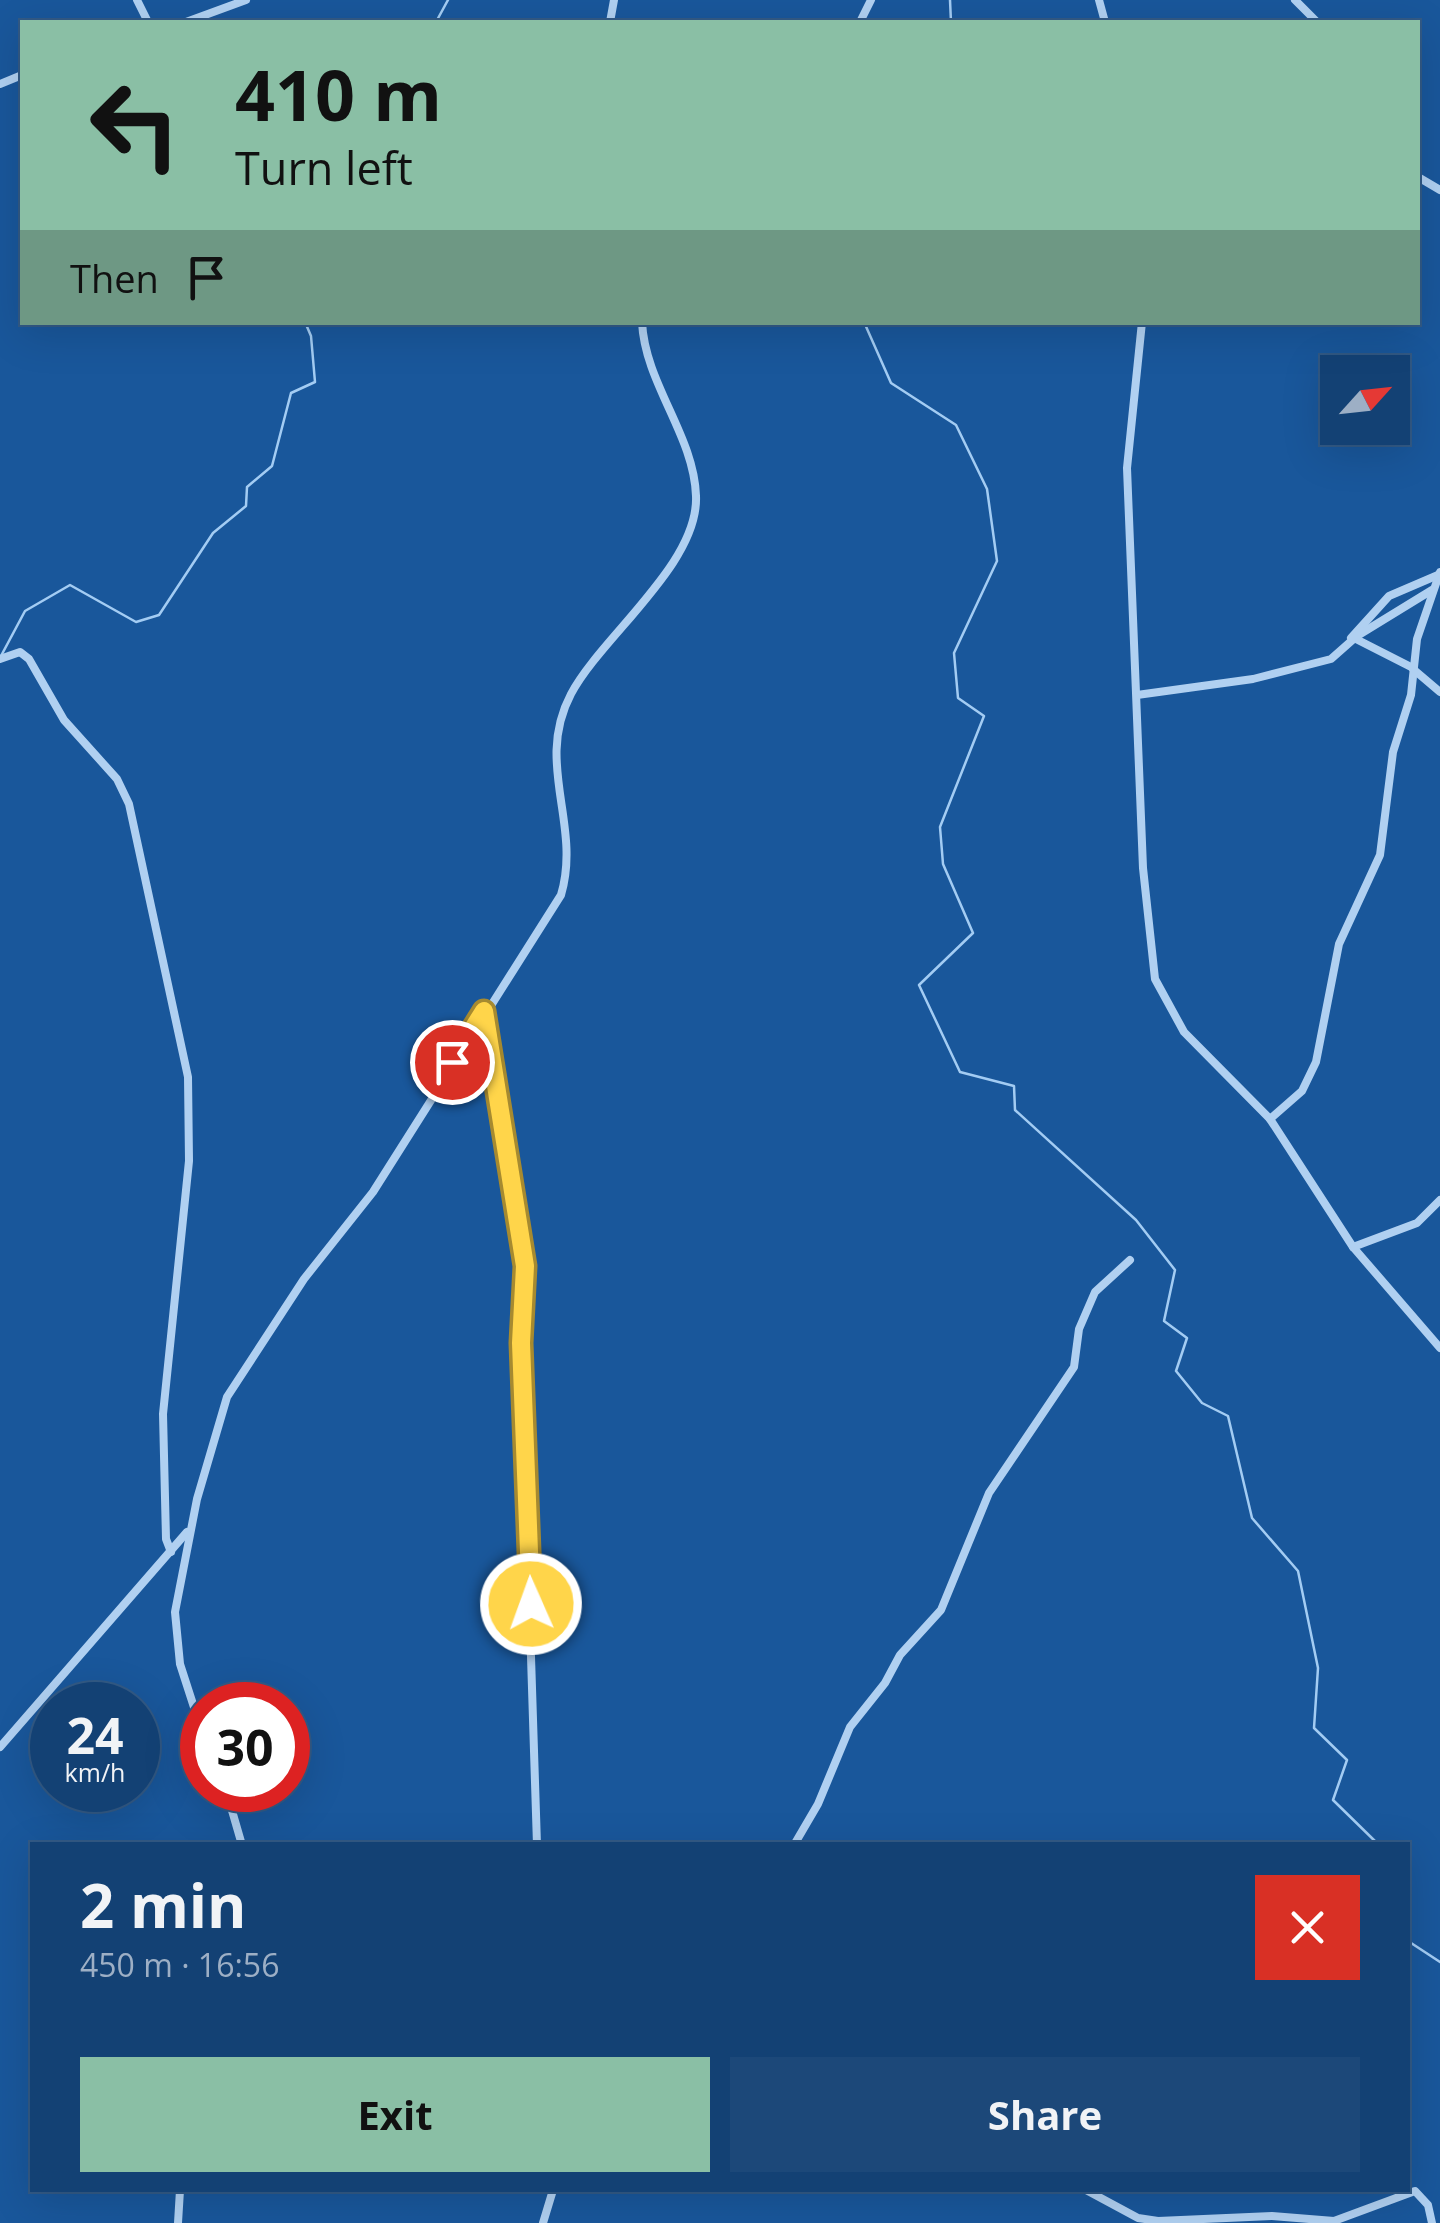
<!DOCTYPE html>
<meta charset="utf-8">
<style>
body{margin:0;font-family:"Open Sans",sans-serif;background:#1c4879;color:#f1f3f6;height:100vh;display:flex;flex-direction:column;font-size:38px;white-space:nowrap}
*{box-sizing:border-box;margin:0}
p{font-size:32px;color:#9dafc5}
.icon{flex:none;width:55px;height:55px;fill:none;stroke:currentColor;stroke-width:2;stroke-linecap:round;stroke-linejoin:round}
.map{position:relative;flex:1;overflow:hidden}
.sheet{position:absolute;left:30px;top:1842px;width:1380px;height:350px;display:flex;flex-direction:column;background:#134174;border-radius:0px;box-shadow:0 10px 40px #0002,0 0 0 2px #325a86}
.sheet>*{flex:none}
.top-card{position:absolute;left:20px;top:20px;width:1400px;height:305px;border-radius:0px;box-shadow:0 10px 40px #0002,0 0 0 2px #325a86;background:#8abfa5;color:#111;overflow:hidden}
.needle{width:65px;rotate:63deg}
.tools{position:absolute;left:1320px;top:355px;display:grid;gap:20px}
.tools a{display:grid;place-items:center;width:90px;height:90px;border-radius:0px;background:#134174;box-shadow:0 10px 40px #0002,0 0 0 2px #325a86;font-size:50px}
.speed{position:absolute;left:30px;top:1682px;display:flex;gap:20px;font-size:50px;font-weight:700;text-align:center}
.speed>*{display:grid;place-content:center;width:130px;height:130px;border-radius:50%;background:#134174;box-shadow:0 10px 40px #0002,0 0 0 2px #325a86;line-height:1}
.speed small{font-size:25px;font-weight:400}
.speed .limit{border:15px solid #d22;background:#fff;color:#111}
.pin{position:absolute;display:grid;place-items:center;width:85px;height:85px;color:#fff;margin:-42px;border:5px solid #fff;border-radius:50%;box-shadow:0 2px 10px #0007}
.me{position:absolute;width:110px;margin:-55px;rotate:358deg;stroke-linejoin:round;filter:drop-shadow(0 0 8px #0008)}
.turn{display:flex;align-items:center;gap:35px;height:210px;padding:0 50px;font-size:45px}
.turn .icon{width:130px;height:130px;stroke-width:2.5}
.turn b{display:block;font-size:70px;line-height:85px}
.then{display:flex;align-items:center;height:95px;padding:0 50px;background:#0003;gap:20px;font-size:38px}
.round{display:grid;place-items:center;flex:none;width:105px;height:105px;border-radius:0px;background:#1c4879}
.head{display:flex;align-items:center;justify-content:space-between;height:170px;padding:0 50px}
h1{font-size:60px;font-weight:700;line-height:75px}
.button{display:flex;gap:20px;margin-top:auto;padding:20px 50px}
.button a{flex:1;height:115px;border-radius:0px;background:#8abfa5;color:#111;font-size:40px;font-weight:700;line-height:115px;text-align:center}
.button a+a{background:#1c4879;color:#f1f3f6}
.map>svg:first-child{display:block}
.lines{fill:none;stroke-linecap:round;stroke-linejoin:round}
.stream{stroke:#a3ccf3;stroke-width:2.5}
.minor{stroke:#b0d0f1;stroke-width:8}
.route-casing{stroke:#a68a30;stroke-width:25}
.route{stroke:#ffd54a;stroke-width:18}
</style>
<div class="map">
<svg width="1440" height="2223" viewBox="0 0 1440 2223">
<rect width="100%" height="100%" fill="#19579b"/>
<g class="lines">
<!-- stream -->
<g class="stream">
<polyline points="950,0 951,22"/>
<polyline points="436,22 448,0"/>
<polyline points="864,322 891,383 956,425 987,489 997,561 954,653 958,698 984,716 940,827 943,864 973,933 919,985 960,1072 1014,1086 1015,1110 1136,1220 1175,1270 1164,1321 1187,1338 1176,1371 1202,1403 1228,1416 1252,1518 1298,1571 1318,1668 1314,1728 1347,1760 1333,1800 1379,1845"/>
<polyline points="1,656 25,611 70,585 136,622 159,615 213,533 246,506 247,487 272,466 291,393 315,382 311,336 305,322"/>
<polyline points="1408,1941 1440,1962"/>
</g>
<!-- minor -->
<g class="minor">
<polyline points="137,0 148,22"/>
<polyline points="1099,0 1105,22"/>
<polyline points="1295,0 1317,22"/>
<polyline points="186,22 246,0"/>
<polyline points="610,22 614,0"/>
<polyline points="860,22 871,0"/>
<polyline points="0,84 22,75"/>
<polyline points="1418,177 1440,190"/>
<polyline points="1142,322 1127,468 1143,868 1155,979 1184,1032 1270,1119 1353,1247 1440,1348"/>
<polyline points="1351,638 1389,596 1438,575"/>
<polyline points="1354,638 1413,668"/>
<polyline points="0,659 20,652 29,659 64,720 117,779 129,804 188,1077 189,1161 163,1414 166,1539 171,1552"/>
<polyline points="1413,669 1440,692"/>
<polyline points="1137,695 1253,679 1331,659 1357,636 1432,590"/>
<polyline points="484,1011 525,1266 521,1343 537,1845"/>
<polyline points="1270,1119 1302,1091 1316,1062 1339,944 1380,855 1393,752 1411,695 1417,639 1440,572"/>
<polyline points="1353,1247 1417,1223 1440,1200"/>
<path d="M 202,1732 L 180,1664 L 175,1612 L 197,1499 L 227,1397 L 304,1279 L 373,1192 L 561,895 C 582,824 534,764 571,694 C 601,637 699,564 696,496 C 694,435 645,384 642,322"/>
<polyline points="0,1747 187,1532"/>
<polyline points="226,1790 242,1845"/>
<polyline points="794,1845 818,1804 850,1727 885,1683 900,1655 941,1610 989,1493 1074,1367 1079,1329 1095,1292 1130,1260"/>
<polyline points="1086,2190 1138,2218 1158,2221 1272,2216 1334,2221 1415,2191 1428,2205 1432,2223"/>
<polyline points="178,2223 180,2190"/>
<polyline points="543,2223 553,2190"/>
</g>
</g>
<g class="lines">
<!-- route casing -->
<g class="route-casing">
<polyline id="route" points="452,1062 484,1011 525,1266 521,1343 531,1604"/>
</g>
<!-- route -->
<use href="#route" class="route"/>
</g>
</svg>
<div class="tools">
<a><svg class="needle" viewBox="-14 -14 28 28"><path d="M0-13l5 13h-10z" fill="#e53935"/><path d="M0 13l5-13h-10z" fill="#9dafc5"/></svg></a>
</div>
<div class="speed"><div>24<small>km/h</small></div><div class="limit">30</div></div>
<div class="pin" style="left:452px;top:1062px;background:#d93025"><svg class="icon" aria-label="arrive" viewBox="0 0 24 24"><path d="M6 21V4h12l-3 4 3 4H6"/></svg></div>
<svg class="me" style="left:531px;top:1604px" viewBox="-20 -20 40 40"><circle r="17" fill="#ffd54a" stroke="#fff" stroke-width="3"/><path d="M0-11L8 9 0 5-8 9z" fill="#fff"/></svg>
<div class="top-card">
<div class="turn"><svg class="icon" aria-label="left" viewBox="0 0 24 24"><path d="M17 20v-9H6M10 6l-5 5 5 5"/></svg><div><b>410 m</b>Turn left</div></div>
<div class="then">Then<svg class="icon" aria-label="arrive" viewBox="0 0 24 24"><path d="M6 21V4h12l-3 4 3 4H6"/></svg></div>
</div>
<section class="sheet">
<div class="head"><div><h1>2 min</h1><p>450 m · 16:56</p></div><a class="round" style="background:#d93025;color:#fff"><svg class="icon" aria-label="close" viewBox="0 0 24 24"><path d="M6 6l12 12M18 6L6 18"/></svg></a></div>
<div class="button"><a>Exit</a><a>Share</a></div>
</section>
</div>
